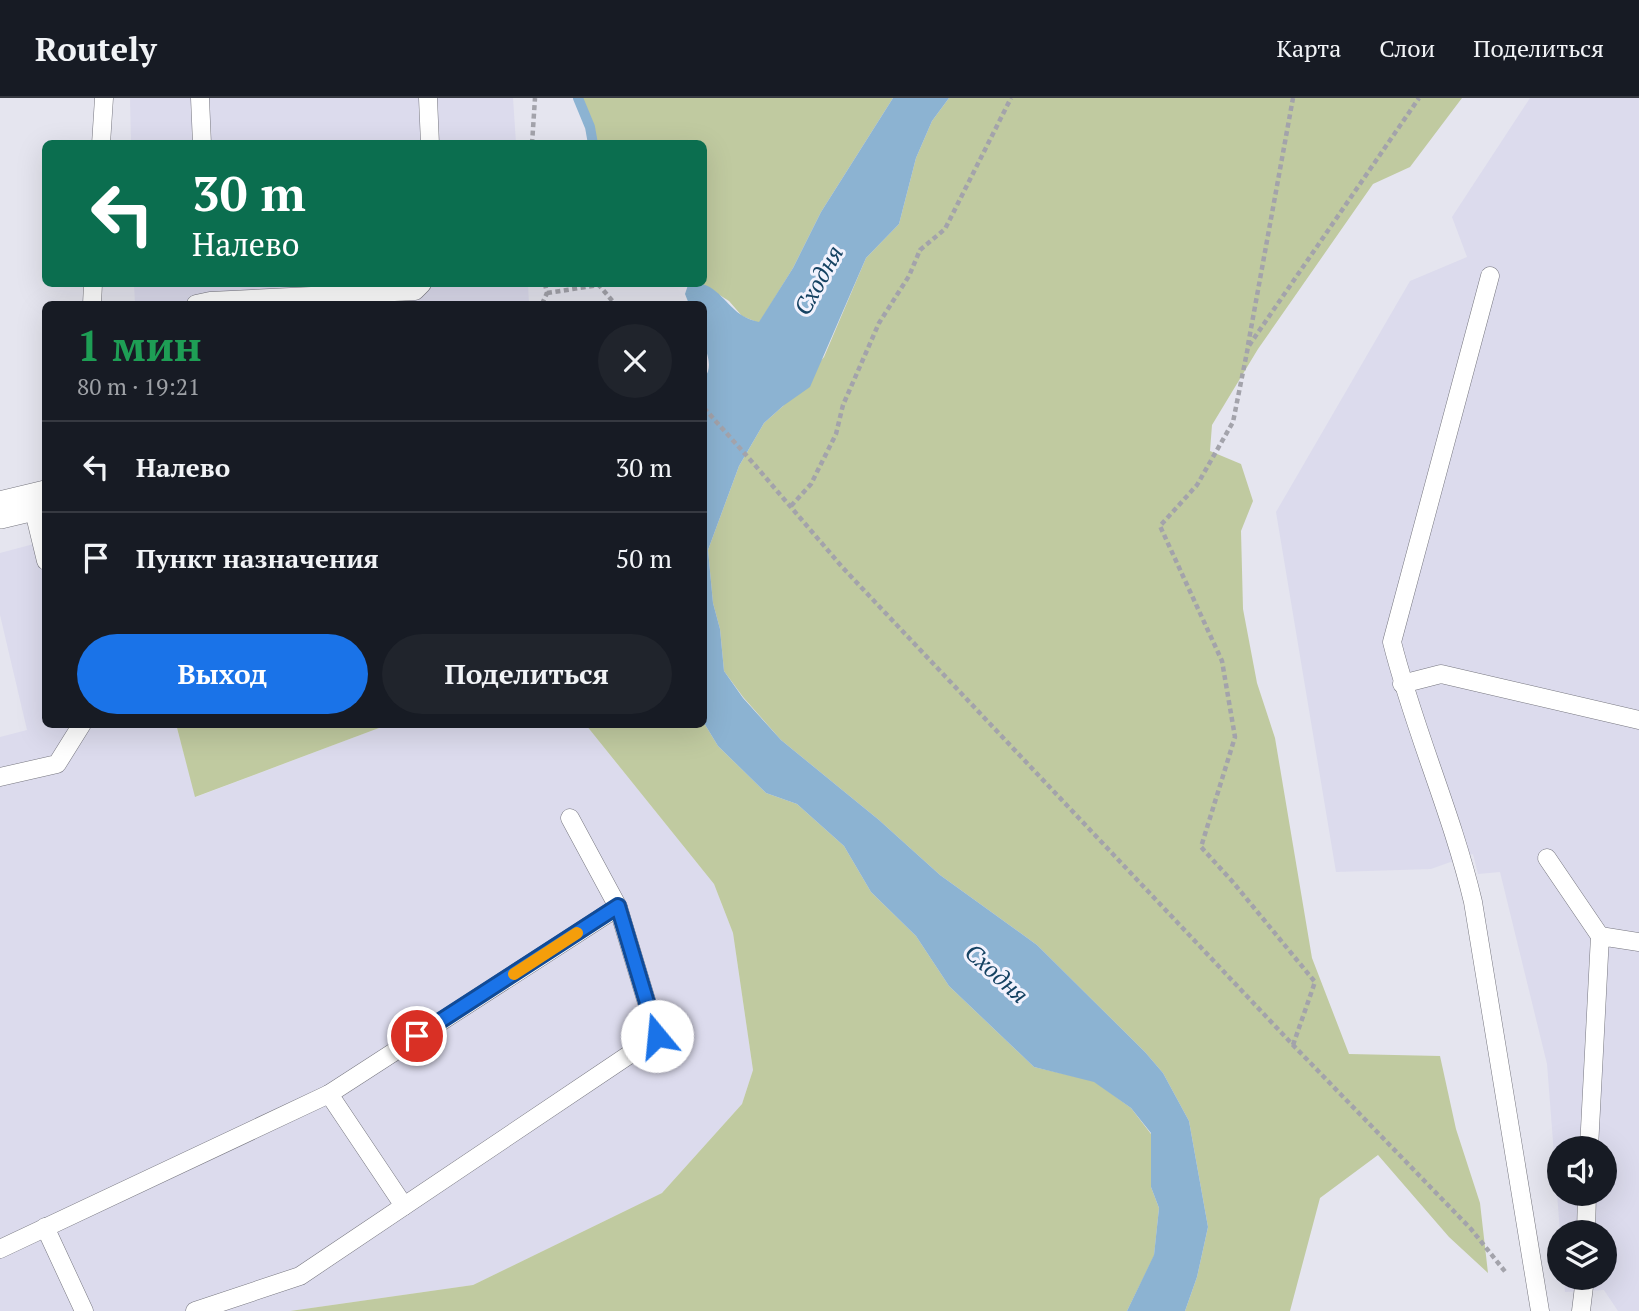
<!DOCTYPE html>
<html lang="ru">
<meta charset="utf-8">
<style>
body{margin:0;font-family:"PT Serif",serif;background:#20242c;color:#f1f3f6;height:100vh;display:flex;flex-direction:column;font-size:26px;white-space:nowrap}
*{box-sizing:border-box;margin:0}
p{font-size:23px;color:#9ea1a6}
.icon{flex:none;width:38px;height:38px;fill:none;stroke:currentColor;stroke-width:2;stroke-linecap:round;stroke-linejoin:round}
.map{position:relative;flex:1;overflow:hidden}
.panel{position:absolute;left:42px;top:203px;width:665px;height:427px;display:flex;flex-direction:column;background:#171b24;border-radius:10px;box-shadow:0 7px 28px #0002}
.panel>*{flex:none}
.top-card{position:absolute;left:42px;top:42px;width:665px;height:147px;border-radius:10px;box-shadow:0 7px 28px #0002;background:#0b6e4f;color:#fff;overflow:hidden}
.controls{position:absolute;left:1547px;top:1038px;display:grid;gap:14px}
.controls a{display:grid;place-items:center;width:70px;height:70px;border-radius:50%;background:#171b24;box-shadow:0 7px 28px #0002;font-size:35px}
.pin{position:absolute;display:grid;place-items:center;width:60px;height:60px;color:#fff;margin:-30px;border:4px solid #fff;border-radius:50%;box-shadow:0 2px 7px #0007}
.me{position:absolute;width:77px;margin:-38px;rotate:343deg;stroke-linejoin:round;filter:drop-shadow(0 0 5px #0008)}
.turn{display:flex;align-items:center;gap:24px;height:147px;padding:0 35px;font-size:32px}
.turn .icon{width:91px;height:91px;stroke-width:2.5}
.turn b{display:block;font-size:49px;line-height:60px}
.round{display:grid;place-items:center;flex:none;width:74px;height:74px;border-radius:37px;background:#20242c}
.head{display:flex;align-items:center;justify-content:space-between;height:119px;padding:0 35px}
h1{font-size:42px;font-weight:800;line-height:52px;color:#1e9e55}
.button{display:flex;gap:14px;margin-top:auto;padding:14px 35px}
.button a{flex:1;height:80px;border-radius:42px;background:#1a73e8;color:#fff;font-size:28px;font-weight:800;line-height:80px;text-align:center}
.button a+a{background:#20242c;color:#f1f3f6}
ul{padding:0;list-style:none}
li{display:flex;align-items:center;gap:21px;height:91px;padding:0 35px;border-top:2px solid #363941}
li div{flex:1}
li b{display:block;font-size:26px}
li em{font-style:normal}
header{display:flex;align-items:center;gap:42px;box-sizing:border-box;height:98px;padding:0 35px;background:#171b24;border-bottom:2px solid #363941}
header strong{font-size:33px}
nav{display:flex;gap:38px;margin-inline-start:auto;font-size:24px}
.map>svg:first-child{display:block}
.built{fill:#dcdbed;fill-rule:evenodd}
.green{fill:#c0caa0}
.water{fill:#8cb3d2}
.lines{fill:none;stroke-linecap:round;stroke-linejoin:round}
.stream{stroke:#8cb3d2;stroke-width:10}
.lane-casing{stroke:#76767f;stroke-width:19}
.street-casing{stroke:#76767f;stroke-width:38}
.path{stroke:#a3a3ab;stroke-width:4.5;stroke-dasharray:5 3.5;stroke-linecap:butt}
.lane{stroke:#fff;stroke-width:18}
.street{stroke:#fff;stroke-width:37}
.route-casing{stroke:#114b97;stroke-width:18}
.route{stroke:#1a73e8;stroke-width:12}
.slow{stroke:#f59e0b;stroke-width:12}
.labels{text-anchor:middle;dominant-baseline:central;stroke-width:6;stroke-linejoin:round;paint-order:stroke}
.water-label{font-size:24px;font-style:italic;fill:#154262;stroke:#f2f2fd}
</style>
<header>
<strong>Routely</strong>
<nav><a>Карта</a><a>Слои</a><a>Поделиться</a></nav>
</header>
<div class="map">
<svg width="1639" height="1213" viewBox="0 0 1639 1213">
<rect width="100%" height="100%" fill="#e5e5ef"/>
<!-- built -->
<g class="built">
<polygon points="130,0 513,0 516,45 131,45"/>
<path d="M 1530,0 L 1639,0 L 1639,1213 L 1618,1213 L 1604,1192 L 1565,1194 L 1564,1180 L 1605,1180 L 1605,1134 L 1560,1134 L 1547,966 L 1500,774 L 1478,776 L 1473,756 L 1431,771 L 1336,774 L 1276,414 L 1410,183 L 1467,159 L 1452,119 ZM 1559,1050 L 1605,1050 L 1605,1096 L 1559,1096 Z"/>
<polygon points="134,186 528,186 529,206 135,206"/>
<polygon points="45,443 46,626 176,627 196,699 387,627 586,627 714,786 733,835 753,972 742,1006 662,1095 473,1187 290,1213 0,1213 0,639 27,632 0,517 0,455"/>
</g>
<!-- green -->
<g class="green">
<path d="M 574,0 L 893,0 L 821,114 L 793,170 L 759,225 L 742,218 L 729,203 L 702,186 L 704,46 L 593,45 C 590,31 587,8 574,0 Z"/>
<polygon points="949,0 1462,0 1410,69 1373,86 1258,251 1212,327 1210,353 1241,366 1253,403 1241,433 1243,511 1257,585 1275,640 1312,860 1349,956 1440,958 1456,1031 1480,1105 1488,1175 1449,1139 1378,1057 1320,1100 1290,1213 1185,1213 1197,1179 1208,1129 1189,1023 1163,975 1145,954 1037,847 940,777 879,722 781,642 743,599 724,573 720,531 713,505 708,452 739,368 764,325 783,308 824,259 866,160 899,126 916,60 932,23"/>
<polygon points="704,625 718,648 766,695 797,706 844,748 871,794 916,838 949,888 1034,969 1094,983 1131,1010 1151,1036 1151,1089 1159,1110 1154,1158 1127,1213 290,1213 473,1187 662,1095 742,1006 753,972 733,835 714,786 586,627"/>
<polygon points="176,626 387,626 387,627 195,699"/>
</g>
<!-- water -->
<path class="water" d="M 893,0 L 949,0 L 932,23 L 916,60 L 899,126 L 866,160 L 810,289 L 783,308 L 764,325 L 739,368 L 708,452 L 713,505 L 720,531 L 724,573 L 743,600 L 781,642 L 879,722 L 940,777 L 1037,847 L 1145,954 L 1163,975 L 1189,1023 L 1208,1129 L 1197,1179 L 1185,1213 L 1127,1213 L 1154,1157 L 1159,1110 L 1151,1089 L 1151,1035 L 1131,1010 L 1094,984 L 1034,969 L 949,888 L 916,838 L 871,794 L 844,748 L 797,706 L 766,695 L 718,648 L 704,625 L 704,281 C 714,267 706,257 704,242 C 702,231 704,218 704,206 L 689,206 L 685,196 L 688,187 C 714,179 725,208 743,218 C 748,221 754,223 759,224 L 793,170 L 821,114 Z"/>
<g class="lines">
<!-- stream -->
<polyline class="stream" points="578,0 590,29 593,46"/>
<!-- lane casing -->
<g class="lane-casing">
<g id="lane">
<polyline points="200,0 202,46"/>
<polyline points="428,0 430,46"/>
<polyline points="101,46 104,0"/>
<path d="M 1490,178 L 1392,544 C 1414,632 1452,715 1473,804 L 1540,1213"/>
<polyline points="92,206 93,186"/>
<polyline points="196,206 210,203 415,193 422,186"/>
<polyline points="32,405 46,463"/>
<polyline points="1402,586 1441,576 1639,622"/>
<polyline points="0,679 57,666 82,626"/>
<polyline points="1547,760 1600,838"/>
<polyline points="329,996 404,1108"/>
<polyline points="1589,1050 1600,838 1639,844"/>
<polyline points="45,1129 84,1213"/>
<polyline points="1586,1134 1587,1096"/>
<polyline points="0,1151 329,996 618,809 570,720"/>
<polyline points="195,1213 300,1178 657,938 618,809"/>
<polyline points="1581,1213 1585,1180"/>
</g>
</g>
<!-- street casing -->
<g class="street-casing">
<polyline id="street" points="0,412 46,401"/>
</g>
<!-- path -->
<g class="path">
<polyline points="532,46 535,0"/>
<polyline points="598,186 615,206"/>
<polyline points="547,195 599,187"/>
<polyline points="542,206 547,195 545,186"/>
<polyline points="1248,247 1293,0"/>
<polyline points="704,310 754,366 843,470 1293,947 1471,1131 1507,1176"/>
<polyline points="791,408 811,386 836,336 843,307 879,225 909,178 920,152 945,131 1011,0"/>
<polyline points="1293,947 1315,884 1232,783 1201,749 1235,639 1222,563 1160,428 1197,387 1233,324 1248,249 1419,0"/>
</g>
<!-- lane -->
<use href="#lane" class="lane"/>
<!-- street -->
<use href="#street" class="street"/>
</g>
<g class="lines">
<!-- route casing -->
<g class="route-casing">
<polyline id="route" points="417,938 618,808 657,938"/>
</g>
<!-- route -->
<use href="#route" class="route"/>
<!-- slow -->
<polyline class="slow" points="514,876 577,835"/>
</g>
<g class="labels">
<!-- water labels -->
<g class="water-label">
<text transform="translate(818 182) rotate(-61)">Сходня</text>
<text transform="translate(997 875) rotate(42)">Сходня</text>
</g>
</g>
</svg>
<div class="controls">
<a><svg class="icon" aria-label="sound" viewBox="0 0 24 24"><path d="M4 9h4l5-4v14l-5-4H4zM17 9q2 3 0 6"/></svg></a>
<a><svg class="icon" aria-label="layers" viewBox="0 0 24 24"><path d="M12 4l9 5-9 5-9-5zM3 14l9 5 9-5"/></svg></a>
</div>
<div class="pin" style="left:417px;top:938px;background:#d93025"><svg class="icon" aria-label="arrive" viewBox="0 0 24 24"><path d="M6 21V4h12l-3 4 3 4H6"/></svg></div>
<svg class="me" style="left:657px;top:938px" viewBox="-20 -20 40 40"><circle r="19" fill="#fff"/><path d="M0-13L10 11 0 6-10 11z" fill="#1a73e8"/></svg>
<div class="top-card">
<div class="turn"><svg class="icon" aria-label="left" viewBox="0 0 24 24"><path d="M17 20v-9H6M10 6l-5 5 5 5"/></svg><div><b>30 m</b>Налево</div></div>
</div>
<section class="panel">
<div class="head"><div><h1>1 мин</h1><p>80 m · 19:21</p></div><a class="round"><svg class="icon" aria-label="close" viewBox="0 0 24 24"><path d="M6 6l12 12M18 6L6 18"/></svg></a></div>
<ul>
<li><svg class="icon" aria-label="left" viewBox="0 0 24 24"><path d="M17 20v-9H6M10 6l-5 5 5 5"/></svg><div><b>Налево</b></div><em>30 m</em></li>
<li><svg class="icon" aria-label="arrive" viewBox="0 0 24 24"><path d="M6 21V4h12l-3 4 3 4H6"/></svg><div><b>Пункт назначения</b></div><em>50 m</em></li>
</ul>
<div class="button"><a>Выход</a><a>Поделиться</a></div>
</section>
</div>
